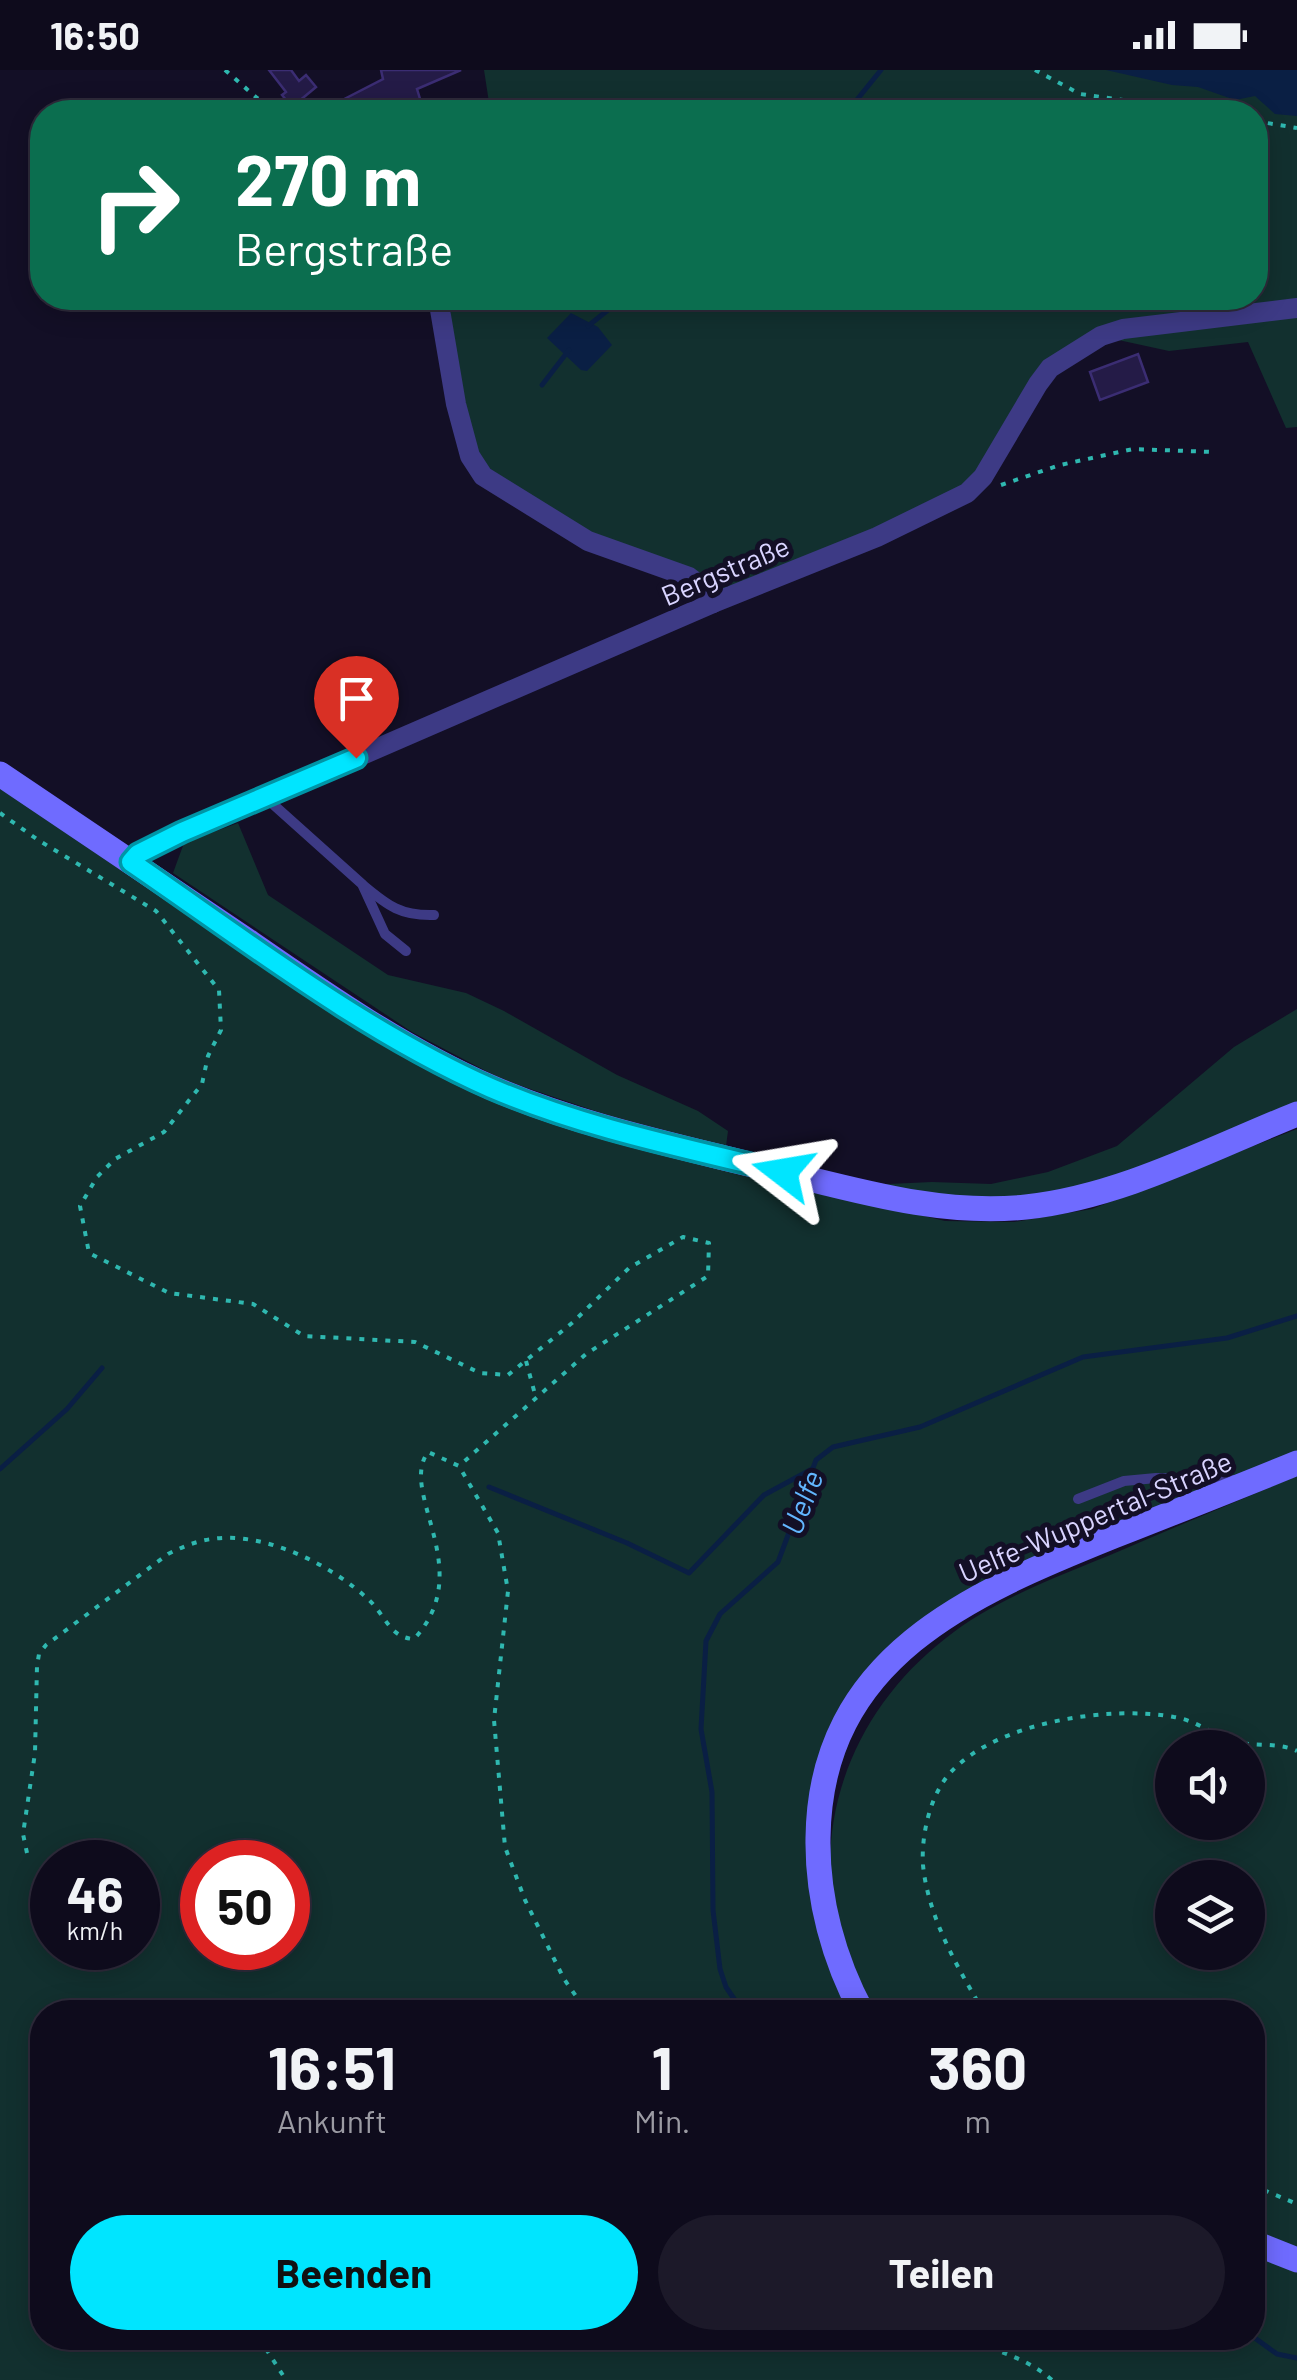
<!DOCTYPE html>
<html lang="de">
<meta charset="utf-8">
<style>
body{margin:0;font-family:Barlow,sans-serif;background:#1c1929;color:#f1f3f6;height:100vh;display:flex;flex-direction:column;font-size:38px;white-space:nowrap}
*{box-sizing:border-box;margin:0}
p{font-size:32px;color:#9b9ba3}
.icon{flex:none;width:55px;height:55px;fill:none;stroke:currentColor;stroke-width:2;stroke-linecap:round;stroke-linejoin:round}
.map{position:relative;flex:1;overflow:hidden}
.panel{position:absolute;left:30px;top:1930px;width:1235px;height:350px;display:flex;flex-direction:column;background:#0e0b1c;border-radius:40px;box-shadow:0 5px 25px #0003,0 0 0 2px #2e2b3b}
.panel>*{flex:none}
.top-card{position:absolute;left:30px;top:30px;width:1238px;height:210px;border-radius:40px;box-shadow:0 5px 25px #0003,0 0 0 2px #2e2b3b;background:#0b6e4f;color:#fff;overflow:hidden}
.controls{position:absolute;left:1155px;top:1660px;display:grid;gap:20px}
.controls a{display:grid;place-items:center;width:110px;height:110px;border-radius:50%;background:#0e0b1c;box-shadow:0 5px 25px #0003,0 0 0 2px #2e2b3b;font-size:50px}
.speed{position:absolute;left:30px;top:1770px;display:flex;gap:20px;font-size:50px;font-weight:700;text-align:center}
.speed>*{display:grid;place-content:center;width:130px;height:130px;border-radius:50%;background:#0e0b1c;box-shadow:0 5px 25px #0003,0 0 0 2px #2e2b3b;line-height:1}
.speed small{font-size:25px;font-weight:400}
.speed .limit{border:15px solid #d22;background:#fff;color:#111}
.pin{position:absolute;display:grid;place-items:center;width:85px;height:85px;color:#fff;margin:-102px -42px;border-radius:50% 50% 50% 0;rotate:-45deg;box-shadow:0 0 10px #0007}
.pin .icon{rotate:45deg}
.me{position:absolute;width:110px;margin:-55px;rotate:284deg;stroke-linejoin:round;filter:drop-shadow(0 0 8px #0008)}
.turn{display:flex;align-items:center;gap:35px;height:210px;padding:0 40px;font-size:45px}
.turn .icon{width:130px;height:130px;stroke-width:2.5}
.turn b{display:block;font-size:70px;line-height:85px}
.eta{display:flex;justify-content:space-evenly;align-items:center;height:170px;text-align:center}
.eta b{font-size:60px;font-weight:700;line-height:70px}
.button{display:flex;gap:20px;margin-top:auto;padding:20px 40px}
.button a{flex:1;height:115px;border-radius:60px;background:#00e5ff;color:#111;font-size:40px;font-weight:700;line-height:115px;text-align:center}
.button a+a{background:#1c1929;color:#f1f3f6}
.status{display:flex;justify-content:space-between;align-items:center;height:70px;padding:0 50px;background:#0e0b1c;direction:ltr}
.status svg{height:28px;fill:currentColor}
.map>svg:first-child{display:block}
.green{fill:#12302f;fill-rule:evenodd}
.water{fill:#0a1f44}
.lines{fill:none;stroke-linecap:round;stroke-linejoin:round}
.stream{stroke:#0a1f44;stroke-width:5}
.building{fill:#241b47;stroke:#3b2d73;stroke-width:2.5}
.path{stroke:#2fb8b0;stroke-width:4;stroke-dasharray:5 8;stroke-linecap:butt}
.lane{stroke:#3d3a85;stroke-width:10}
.street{stroke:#3d3a85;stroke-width:20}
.secondary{stroke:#6f6bff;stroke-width:25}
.route-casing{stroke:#0095a6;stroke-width:25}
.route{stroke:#00e5ff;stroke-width:18}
.labels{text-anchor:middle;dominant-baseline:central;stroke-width:10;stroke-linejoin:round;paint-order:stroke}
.street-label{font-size:28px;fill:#d9d4ff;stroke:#130f26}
.water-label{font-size:30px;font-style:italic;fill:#62b6ff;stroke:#130f26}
</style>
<div class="status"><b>16:50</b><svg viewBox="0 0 49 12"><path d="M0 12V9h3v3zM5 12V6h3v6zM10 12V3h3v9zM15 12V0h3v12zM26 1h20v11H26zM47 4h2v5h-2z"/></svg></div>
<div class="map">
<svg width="1297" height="2310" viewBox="0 0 1297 2310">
<rect width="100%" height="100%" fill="#130f26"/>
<!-- green -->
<g class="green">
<polygon points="484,0 1297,0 1297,357 1286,358 1248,272 1169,281 1100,266 1073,281 964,421 728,524 699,507 588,468 472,386 448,249 457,228 1255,228 1255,42 508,42 490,39"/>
<path d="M 0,716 L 531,1043 L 585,1065 L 945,1151 L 1014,1152 L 1092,1139 L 1297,1059 L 1297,1393 L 978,1526 L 866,1621 L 818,1763 L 862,1942 L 42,1942 L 42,2268 L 1252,2268 L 1253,2172 L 1297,2190 L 1297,2310 L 0,2310 ZM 52,1792 L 138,1792 L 138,1878 L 52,1878 ZM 202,1792 L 288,1792 L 288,1878 L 202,1878 Z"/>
<polygon points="238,753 268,825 388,905 466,923 504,941 617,1005 698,1041 728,1061 726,1076 613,1047 501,1009 412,962 173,803 184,773"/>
<path d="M 1297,939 L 1297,1032 C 1208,1069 1118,1118 1021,1126 C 969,1130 918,1122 867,1115 L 932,1112 L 991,1114 L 1048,1102 L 1117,1076 L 1234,977 Z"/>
<path d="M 1297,1406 L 1297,2184 L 1253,2167 L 1252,1942 L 867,1942 C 856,1910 839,1875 834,1841 C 816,1735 861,1634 946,1568 C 996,1528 1063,1505 1122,1480 C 1180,1455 1239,1430 1297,1406 ZM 1172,1678 L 1248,1678 L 1248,1752 L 1172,1752 ZM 1172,1808 L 1248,1808 L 1248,1882 L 1172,1882 Z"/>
</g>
<!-- water -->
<g class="water">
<polygon points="1106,0 1297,0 1297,46 1275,44 1255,26 1235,30 1198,17 1172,15"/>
<polygon points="571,243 598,257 612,275 587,301 581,300 547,268"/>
</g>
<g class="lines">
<!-- stream -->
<g class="stream">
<polyline points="847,42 881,0"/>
<polyline points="588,256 623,228"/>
<polyline points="542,315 569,280"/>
<polyline points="0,1399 67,1339 102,1298"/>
<polyline points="489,1417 627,1473 689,1503 764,1425 812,1399"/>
<polyline points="743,1942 726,1917 720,1899 713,1840 712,1722 701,1659 706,1571 720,1544 778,1492 816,1390 833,1377 920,1357 1083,1287 1227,1268 1297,1246"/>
<polyline points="1252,2266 1277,2284 1297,2288"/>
</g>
</g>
<!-- building -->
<g class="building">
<polygon points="269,0 291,0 299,11 306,5 316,17 292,37 282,25 286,22"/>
<polygon points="381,0 461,0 417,19 424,42 393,42 390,30 368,42 319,42 383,9"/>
<polygon points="1138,284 1148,312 1100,330 1090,302"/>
</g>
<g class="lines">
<!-- path -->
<g class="path">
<polyline points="225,0 257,28 288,42"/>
<polyline points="1035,0 1080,24 1209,42"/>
<polyline points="1255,51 1297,58"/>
<polyline points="1001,415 1060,395 1133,379 1214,382"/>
<polyline points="0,743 38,770 156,841 219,920 221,960 208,986 202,1014 164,1062 115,1089 97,1107 80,1136 89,1183 169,1223 253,1234 304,1266 415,1272 480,1303 508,1305 572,1253 629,1198 683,1167 709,1173 708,1206 586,1284 459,1396"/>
<polyline points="526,1291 536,1328"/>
<path d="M 27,1783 L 23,1764 L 35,1683 L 37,1596 L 39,1584 L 46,1575 L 168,1484 C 182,1477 196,1471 212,1469 C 264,1461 332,1495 369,1530 C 385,1545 390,1568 414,1569 C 478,1500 398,1423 428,1382 L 459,1396 L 498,1463 L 508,1521 L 494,1650 L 505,1777 L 525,1830 L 564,1909 L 587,1942"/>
<path d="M 984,1942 C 958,1899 928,1847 923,1795 C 921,1766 930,1724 951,1702 C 997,1652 1109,1635 1174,1647 C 1195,1650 1210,1663 1230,1670 C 1251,1678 1276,1671 1297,1681"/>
<polyline points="1252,2115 1297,2134"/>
<polyline points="259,2268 286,2310"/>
<path d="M 966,2268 C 997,2282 1026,2287 1052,2310"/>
</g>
<!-- lane -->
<g class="lane">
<polyline points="266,728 362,814 385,864 406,881"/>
<path d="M 363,815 C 388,836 401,846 434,845"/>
<polyline points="1078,1429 1124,1411 1156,1408 1234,1410"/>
</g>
<!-- street -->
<g class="street">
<polyline points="438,228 456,334 470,386 483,406 588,471 689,507 705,519 713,533"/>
<polyline points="131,792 138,784 182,763 713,533 877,467 967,423 983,407 1038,314 1050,298 1101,266 1123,259 1297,238"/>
</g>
<!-- secondary -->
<g class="secondary">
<path d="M 0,704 C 82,759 163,814 245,869 C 323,923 403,979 490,1017 C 580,1056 678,1076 773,1100 C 856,1120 940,1146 1026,1137 C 1120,1127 1210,1079 1297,1044"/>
<path d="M 862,1942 C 834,1890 817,1829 818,1768 C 820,1587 970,1524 1114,1466 C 1175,1442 1236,1418 1297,1393"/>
<polyline points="1252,2172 1297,2190"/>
</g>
</g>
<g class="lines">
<!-- route casing -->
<g class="route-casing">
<path id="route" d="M 356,688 L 182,762 L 138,784 L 131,792 C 245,870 364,962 491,1018 C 584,1058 685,1078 783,1102"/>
</g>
<!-- route -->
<use href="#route" class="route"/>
</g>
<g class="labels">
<!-- street labels -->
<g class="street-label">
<text transform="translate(725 500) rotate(-23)">Bergstraße</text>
<text transform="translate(1095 1446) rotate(-23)">Uelfe-Wuppertal-Straße</text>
</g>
<!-- water labels -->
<g class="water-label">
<text transform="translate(801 1432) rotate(-69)">Uelfe</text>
</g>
</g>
</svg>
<div class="controls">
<a><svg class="icon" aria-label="sound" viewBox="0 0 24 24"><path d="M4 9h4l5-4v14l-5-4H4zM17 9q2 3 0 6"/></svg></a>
<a><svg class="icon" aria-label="layers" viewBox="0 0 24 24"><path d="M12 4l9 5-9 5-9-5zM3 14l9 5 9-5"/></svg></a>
</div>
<div class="speed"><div>46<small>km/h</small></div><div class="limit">50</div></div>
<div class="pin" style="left:356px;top:688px;background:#d93025"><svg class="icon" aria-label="arrive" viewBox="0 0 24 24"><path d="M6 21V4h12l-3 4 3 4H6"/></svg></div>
<svg class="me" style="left:783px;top:1102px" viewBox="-20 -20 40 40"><path d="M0-17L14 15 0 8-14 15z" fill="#00e5ff" stroke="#fff" stroke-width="4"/></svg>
<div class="top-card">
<div class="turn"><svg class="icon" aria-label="right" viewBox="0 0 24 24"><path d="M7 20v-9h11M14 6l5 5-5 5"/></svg><div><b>270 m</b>Bergstraße</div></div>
</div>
<section class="panel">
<div class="eta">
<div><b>16:51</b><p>Ankunft</p></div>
<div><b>1</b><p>Min.</p></div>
<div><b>360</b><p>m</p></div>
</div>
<div class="button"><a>Beenden</a><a>Teilen</a></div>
</section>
</div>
